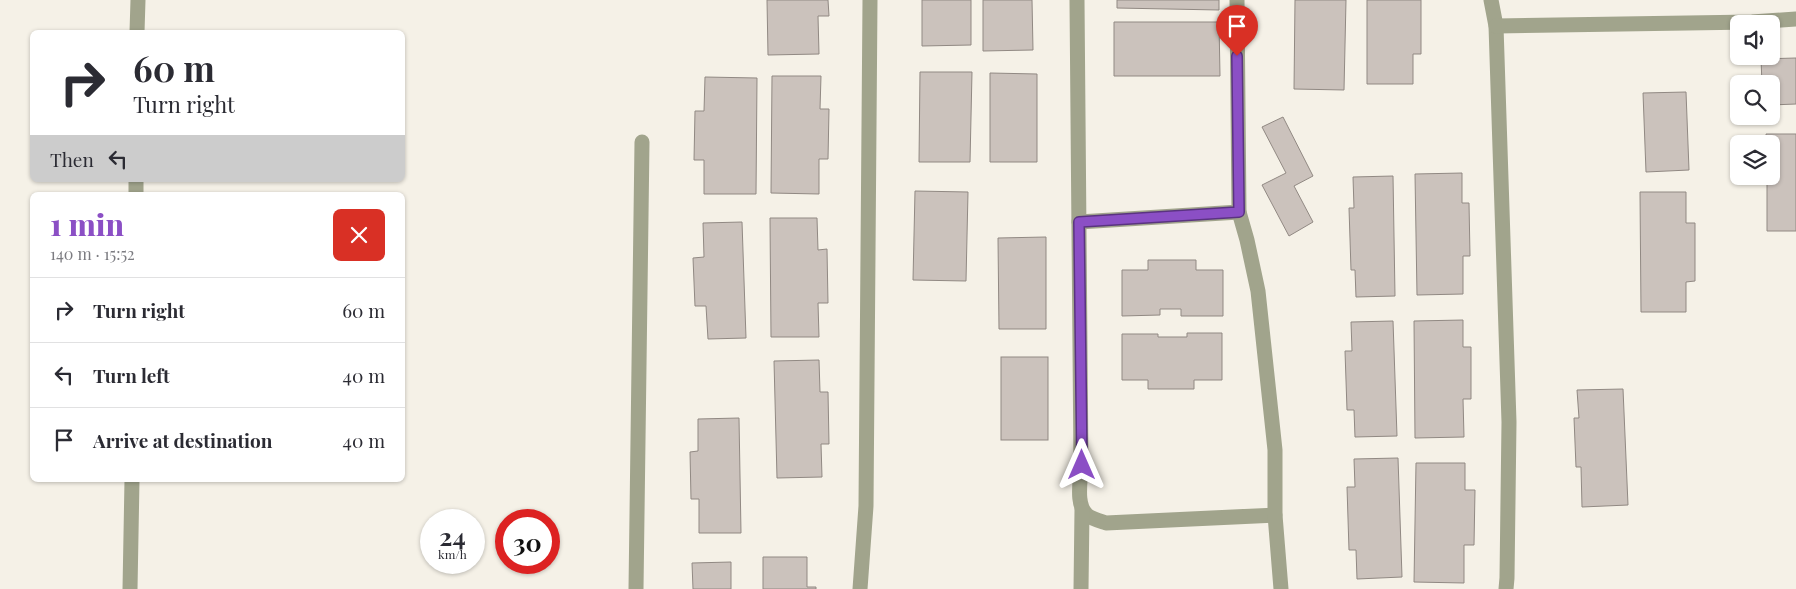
<!DOCTYPE html>
<meta charset="utf-8">
<style>
body{margin:0;font-family:"Playfair Display",serif;background:#f7f7f7;color:#2b2b33;height:100vh;display:flex;flex-direction:column;font-size:19px;white-space:nowrap}
*{box-sizing:border-box;margin:0}
p{font-size:16px;color:#7c7c81}
.icon{flex:none;width:28px;height:28px;fill:none;stroke:currentColor;stroke-width:2;stroke-linecap:round;stroke-linejoin:round}
.map{position:relative;flex:1;overflow:hidden}
.drawer{position:absolute;left:30px;top:192px;width:375px;height:290px;display:flex;flex-direction:column;background:#fff;border-radius:8px;box-shadow:0 1px 4px #0004}
.drawer>*{flex:none}
.hud{position:absolute;left:30px;top:30px;width:375px;height:152px;border-radius:8px;box-shadow:0 1px 4px #0004;background:#fff;color:#2b2b33;overflow:hidden}
.buttons{position:absolute;left:1730px;top:15px;display:grid;gap:10px}
.buttons a{display:grid;place-items:center;width:50px;height:50px;border-radius:8px;background:#fff;box-shadow:0 1px 4px #0004;font-size:25px}
.speed{position:absolute;left:420px;top:509px;display:flex;gap:10px;font-size:25px;font-weight:700;text-align:center}
.speed>*{display:grid;place-content:center;width:65px;height:65px;border-radius:50%;background:#fff;box-shadow:0 1px 4px #0004;line-height:1}
.speed small{font-size:12px;font-weight:400}
.speed .limit{border:8px solid #d22;background:#fff;color:#111}
.pin{position:absolute;display:grid;place-items:center;width:42px;height:42px;color:#fff;margin:-51px -21px;border-radius:50% 50% 50% 0;rotate:-45deg;box-shadow:0 0 5px #0007}
.pin .icon{rotate:45deg}
.me{position:absolute;width:55px;margin:-28px;rotate:0deg;stroke-linejoin:round;filter:drop-shadow(0 0 4px #0008)}
.turn{display:flex;align-items:center;gap:18px;height:105px;padding:0 20px;font-size:22px}
.turn .icon{width:65px;height:65px;stroke-width:2.5}
.turn b{display:block;font-size:35px;line-height:42px}
.then{display:flex;align-items:center;height:48px;padding:0 20px;background:#0003;gap:10px;font-size:19px}
.round{display:grid;place-items:center;flex:none;width:52px;height:52px;border-radius:8px;background:#f7f7f7}
.overview{display:flex;align-items:center;justify-content:space-between;height:85px;padding:0 20px}
h1{font-size:30px;font-weight:800;line-height:38px;color:#8b4fc5}
ul{padding:0;list-style:none}
li{display:flex;align-items:center;gap:15px;height:65px;padding:0 20px;border-top:1px solid #e1e1e2}
li div{flex:1}
li b{display:block;font-size:19px}
li em{font-style:normal}
.map>svg:first-child{display:block}
.building{fill:#cbc2bc;stroke:#918983}
.lines{fill:none;stroke-linecap:round;stroke-linejoin:round}
.minor{stroke:#a1a48c;stroke-width:15}
.route-casing{stroke:#5a3380;stroke-width:12}
.route{stroke:#8b4fc5;stroke-width:9}
</style>
<div class="map">
<svg width="1796" height="589" viewBox="0 0 1796 589">
<rect width="100%" height="100%" fill="#f5f1e7"/>
<!-- building -->
<g class="building">
<polygon points="767,0 828,0 829,16 818,16 819,54 768,55"/>
<polygon points="922,0 971,0 971,45 922,46"/>
<polygon points="983,0 1032,0 1033,50 983,51"/>
<polygon points="1117,0 1219,0 1219,10 1117,8"/>
<polygon points="1295,0 1346,0 1344,90 1294,89"/>
<polygon points="1367,0 1421,0 1421,54 1413,54 1413,84 1367,84"/>
<polygon points="1114,22 1219,22 1220,76 1114,76"/>
<polygon points="1796,58 1796,104 1771,105 1771,84 1762,84 1761,59"/>
<polygon points="920,72 972,72 970,162 919,162"/>
<polygon points="990,73 1037,74 1037,162 990,162"/>
<polygon points="772,76 821,76 820,109 829,109 828,159 819,159 819,194 771,193"/>
<polygon points="705,77 757,78 756,194 704,194 704,160 694,160 695,111 704,111"/>
<polygon points="1686,92 1689,170 1646,172 1643,93"/>
<polygon points="1283,117 1313,176 1294,186 1313,222 1289,236 1262,185 1286,173 1262,127"/>
<polygon points="1766,134 1796,134 1796,231 1767,231 1767,176 1771,176 1771,144 1767,144"/>
<polygon points="1462,173 1462,203 1469,203 1470,256 1463,256 1463,294 1417,295 1415,174"/>
<polygon points="1393,176 1395,296 1356,297 1355,270 1351,270 1349,208 1354,208 1353,177"/>
<polygon points="915,191 968,192 966,281 913,280"/>
<polygon points="1640,192 1686,192 1686,223 1695,223 1695,281 1686,282 1686,312 1641,312"/>
<polygon points="770,218 817,218 818,250 827,249 828,303 818,303 819,337 771,337"/>
<polygon points="742,222 746,338 708,339 706,306 695,306 693,258 704,257 703,223"/>
<polygon points="1046,237 1046,329 999,329 998,238"/>
<polygon points="1148,260 1196,260 1196,270 1223,270 1223,316 1181,316 1181,309 1160,309 1160,315 1122,316 1122,270 1148,270"/>
<polygon points="1463,320 1463,347 1471,347 1471,399 1463,399 1464,437 1415,438 1414,321"/>
<polygon points="1393,321 1397,436 1355,437 1354,410 1347,410 1345,351 1352,351 1351,322"/>
<polygon points="1187,333 1222,333 1222,380 1194,380 1194,389 1148,389 1148,380 1122,380 1122,334 1158,334 1158,337 1187,337"/>
<rect x="1001" y="357" width="47" height="83"/>
<polygon points="819,360 820,392 828,392 829,444 821,444 822,477 777,478 774,361"/>
<polygon points="1623,389 1628,505 1582,507 1581,467 1576,467 1574,418 1579,418 1577,390"/>
<polygon points="739,418 741,533 699,533 699,499 691,499 690,452 698,451 698,419"/>
<polygon points="1398,458 1402,577 1357,579 1356,550 1349,550 1347,487 1355,487 1354,459"/>
<polygon points="1416,463 1465,463 1465,490 1475,490 1474,545 1464,545 1464,583 1414,582"/>
<polygon points="763,557 807,557 807,587 816,587 816,589 763,589"/>
<polygon points="731,562 731,589 693,589 692,563"/>
</g>
<g class="lines">
<!-- minor -->
<g class="minor">
<path d="M 1077,0 L 1081,465 C 1081,480 1075,504 1087,515 C 1092,519 1100,521 1106,523 L 1275,515"/>
<polyline points="1237,0 1239,212 1247,240 1258,291 1275,450 1275,515 1281,589"/>
<polyline points="1491,0 1496,26 1509,422 1507,578 1506,589"/>
<polyline points="1496,26 1752,22 1796,19"/>
<polyline points="137,32 138,0"/>
<polyline points="136,195 136,180"/>
<polyline points="1079,222 1239,212"/>
<polyline points="130,589 132,480"/>
<polyline points="636,589 642,142"/>
<polyline points="860,589 866,506 870,0"/>
<polyline points="1081,589 1082,509"/>
</g>
</g>
<g class="lines">
<!-- route casing -->
<g class="route-casing">
<polyline id="route" points="1082,465 1079,222 1239,212 1237,56"/>
</g>
<!-- route -->
<use href="#route" class="route"/>
</g>
</svg>
<div class="buttons">
<a><svg class="icon" aria-label="sound" viewBox="0 0 24 24"><path d="M4 9h4l5-4v14l-5-4H4zM17 9q2 3 0 6"/></svg></a>
<a><svg class="icon" aria-label="search" viewBox="0 0 24 24"><circle cx="10" cy="10" r="6"/><path d="M15 15l6 6"/></svg></a>
<a><svg class="icon" aria-label="layers" viewBox="0 0 24 24"><path d="M12 4l9 5-9 5-9-5zM3 14l9 5 9-5"/></svg></a>
</div>
<div class="speed"><div>24<small>km/h</small></div><div class="limit">30</div></div>
<div class="pin" style="left:1237px;top:56px;background:#d93025"><svg class="icon" aria-label="arrive" viewBox="0 0 24 24"><path d="M6 21V4h12l-3 4 3 4H6"/></svg></div>
<svg class="me" style="left:1082px;top:465px" viewBox="-20 -20 40 40"><path d="M0-17L14 15 0 8-14 15z" fill="#8b4fc5" stroke="#fff" stroke-width="4"/></svg>
<div class="hud">
<div class="turn"><svg class="icon" aria-label="right" viewBox="0 0 24 24"><path d="M7 20v-9h11M14 6l5 5-5 5"/></svg><div><b>60 m</b>Turn right</div></div>
<div class="then">Then<svg class="icon" aria-label="left" viewBox="0 0 24 24"><path d="M17 20v-9H6M10 6l-5 5 5 5"/></svg></div>
</div>
<section class="drawer">
<div class="overview"><div><h1>1 min</h1><p>140 m · 15:52</p></div><a class="round" style="background:#d93025;color:#fff"><svg class="icon" aria-label="close" viewBox="0 0 24 24"><path d="M6 6l12 12M18 6L6 18"/></svg></a></div>
<ul>
<li><svg class="icon" aria-label="right" viewBox="0 0 24 24"><path d="M7 20v-9h11M14 6l5 5-5 5"/></svg><div><b>Turn right</b></div><em>60 m</em></li>
<li><svg class="icon" aria-label="left" viewBox="0 0 24 24"><path d="M17 20v-9H6M10 6l-5 5 5 5"/></svg><div><b>Turn left</b></div><em>40 m</em></li>
<li><svg class="icon" aria-label="arrive" viewBox="0 0 24 24"><path d="M6 21V4h12l-3 4 3 4H6"/></svg><div><b>Arrive at destination</b></div><em>40 m</em></li>
</ul>
</section>
</div>
